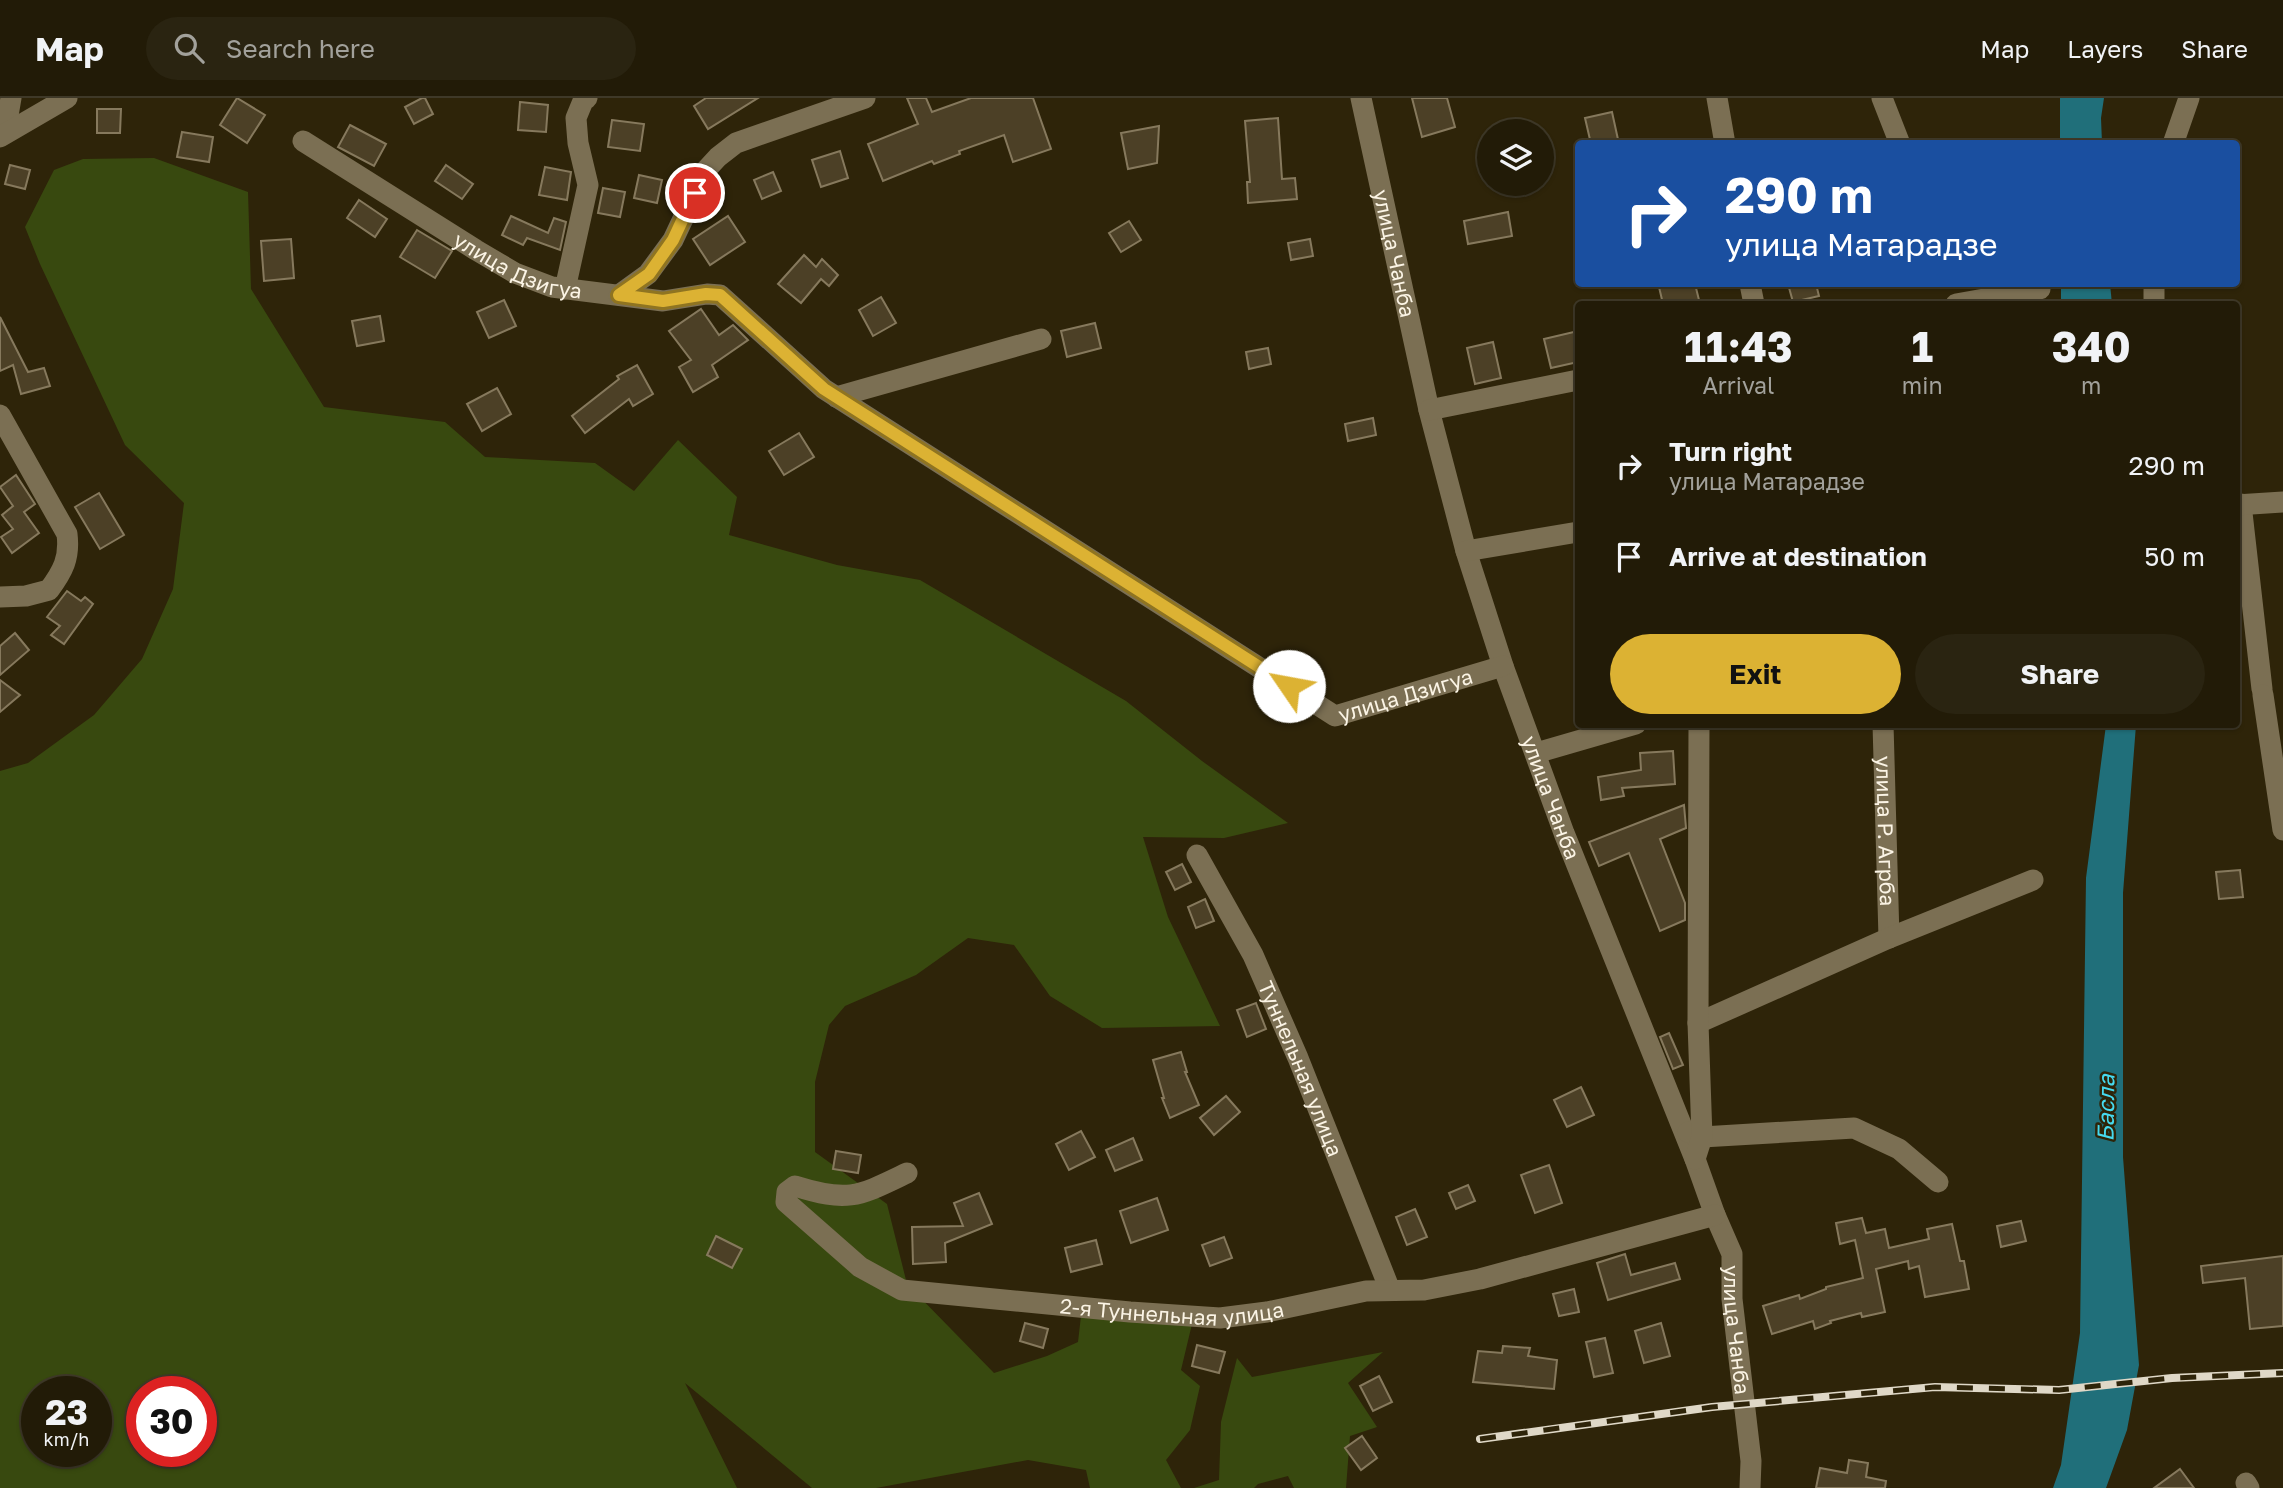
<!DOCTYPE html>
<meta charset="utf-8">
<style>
body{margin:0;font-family:"Golos Text",sans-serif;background:#2a2411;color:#f1f3f6;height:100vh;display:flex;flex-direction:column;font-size:26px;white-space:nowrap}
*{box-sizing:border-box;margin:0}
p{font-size:23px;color:#a2a19b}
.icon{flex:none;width:38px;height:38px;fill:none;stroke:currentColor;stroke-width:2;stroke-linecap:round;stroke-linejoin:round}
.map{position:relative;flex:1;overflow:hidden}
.panel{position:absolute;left:1575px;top:203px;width:665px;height:427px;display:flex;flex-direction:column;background:#221b07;border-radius:7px;box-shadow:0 2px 5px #0004,0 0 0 2px #3f3928}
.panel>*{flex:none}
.top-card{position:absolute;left:1575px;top:42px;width:665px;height:147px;border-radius:7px;box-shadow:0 2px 5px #0004,0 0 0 2px #3f3928;background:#1a4fa0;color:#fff;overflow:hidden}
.buttons{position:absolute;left:1477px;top:21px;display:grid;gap:14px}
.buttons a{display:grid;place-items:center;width:77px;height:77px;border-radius:50%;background:#221b07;box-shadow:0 2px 5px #0004,0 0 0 2px #3f3928;font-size:35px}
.speed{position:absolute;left:21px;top:1278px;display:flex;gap:14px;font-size:35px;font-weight:700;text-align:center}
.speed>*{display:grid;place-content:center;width:91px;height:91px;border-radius:50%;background:#221b07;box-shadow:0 2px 5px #0004,0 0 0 2px #3f3928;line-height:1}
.speed small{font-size:18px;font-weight:400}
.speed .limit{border:10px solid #d22;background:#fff;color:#111}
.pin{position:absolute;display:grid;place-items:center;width:60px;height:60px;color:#fff;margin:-30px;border:4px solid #fff;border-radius:50%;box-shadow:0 2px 7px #0007}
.me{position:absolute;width:77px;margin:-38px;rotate:303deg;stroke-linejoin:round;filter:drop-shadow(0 0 5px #0008)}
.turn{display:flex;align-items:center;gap:24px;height:147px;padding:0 35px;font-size:32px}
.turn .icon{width:91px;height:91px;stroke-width:2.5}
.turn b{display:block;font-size:49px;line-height:60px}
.eta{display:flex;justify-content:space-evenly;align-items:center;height:119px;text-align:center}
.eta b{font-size:42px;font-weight:700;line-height:49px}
.cta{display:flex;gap:14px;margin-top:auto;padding:14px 35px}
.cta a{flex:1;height:80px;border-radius:42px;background:#dcb233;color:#111;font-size:28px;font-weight:700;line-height:80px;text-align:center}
.cta a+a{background:#2a2411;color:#f1f3f6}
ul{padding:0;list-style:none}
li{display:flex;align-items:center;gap:21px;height:91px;padding:0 35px}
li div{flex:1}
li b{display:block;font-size:26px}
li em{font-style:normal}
header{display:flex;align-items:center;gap:42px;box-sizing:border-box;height:98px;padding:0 35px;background:#221b07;border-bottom:2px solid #3f3928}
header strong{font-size:33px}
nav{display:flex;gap:38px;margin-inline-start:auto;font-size:24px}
.search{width:490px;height:63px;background:#2a2411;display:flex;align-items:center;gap:18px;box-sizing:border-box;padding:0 24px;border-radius:38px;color:#a2a19b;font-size:26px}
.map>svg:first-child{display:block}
.green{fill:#38490f;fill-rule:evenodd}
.water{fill:#206f7a}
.building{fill:#4c4026;stroke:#86795d;stroke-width:2}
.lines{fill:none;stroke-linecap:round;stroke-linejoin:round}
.minor{stroke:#7b6f53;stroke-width:21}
.rail-casing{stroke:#dfd8c7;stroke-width:8}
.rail{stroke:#2e2409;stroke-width:5;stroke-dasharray:16;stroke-linecap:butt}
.route-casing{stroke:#8f7421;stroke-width:18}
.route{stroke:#dcb233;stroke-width:12}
.labels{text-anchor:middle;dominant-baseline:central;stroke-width:5;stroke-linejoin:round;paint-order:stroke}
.street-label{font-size:21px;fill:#fbf4e5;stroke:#2e2409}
.water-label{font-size:23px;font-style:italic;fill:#46daef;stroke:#2e2409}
</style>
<header>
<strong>Map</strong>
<div class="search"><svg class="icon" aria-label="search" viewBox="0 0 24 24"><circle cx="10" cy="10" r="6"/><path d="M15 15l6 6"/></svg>Search here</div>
<nav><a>Map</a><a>Layers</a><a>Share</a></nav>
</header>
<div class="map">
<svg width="2283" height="1390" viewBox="0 0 2283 1390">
<rect width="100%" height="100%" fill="#2e2409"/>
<!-- green -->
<g class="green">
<path d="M 154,60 L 248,94 L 251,191 L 324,309 L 445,324 L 485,359 L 595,365 L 634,393 L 678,342 L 737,399 L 729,437 L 837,467 L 920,482 L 1126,603 L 1202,663 L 1288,725 L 1224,740 L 1143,739 L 1168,819 L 1220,928 L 1102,930 L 1050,898 L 1014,847 L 968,840 L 916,877 L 845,908 L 829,927 L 815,984 L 815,1054 L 887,1106 L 907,1186 L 994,1275 L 1047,1258 L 1078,1244 L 1081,1218 L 1192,1226 L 1181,1272 L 1200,1288 L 1190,1332 L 1166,1362 L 1181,1390 L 1090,1390 L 1086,1372 L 1028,1362 L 876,1390 L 812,1390 L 685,1285 L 737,1390 L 0,1390 L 0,673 L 28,665 L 94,617 L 142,561 L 173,491 L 184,405 L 125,347 L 40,166 L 25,129 L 54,72 L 83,61 ZM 37,1293 L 96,1293 L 96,1353 L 37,1353 ZM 142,1293 L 201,1293 L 201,1353 L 142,1353 Z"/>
<polygon points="1383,1254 1348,1285 1377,1329 1350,1338 1346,1390 1294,1390 1288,1378 1258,1386 1254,1390 1194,1390 1219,1382 1221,1324 1237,1260 1252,1279"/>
</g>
<!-- water -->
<g class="water">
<polygon points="2060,0 2104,0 2101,20 2102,45 2060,45"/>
<polygon points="2061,186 2110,186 2112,206 2061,206"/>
<polygon points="2106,627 2136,627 2123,795 2123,1059 2139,1267 2127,1332 2106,1390 2053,1390 2061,1367 2080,1235 2086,780"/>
</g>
<!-- building -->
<g class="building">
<polygon points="237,0 265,17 247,45 220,27"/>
<polygon points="422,0 425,0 433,16 414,26 405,9"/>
<polygon points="706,0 758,0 708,31 694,8"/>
<polygon points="907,0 926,0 932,14 971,0 1033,0 1051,51 1013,64 1004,37 959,53 960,56 934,66 932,63 883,83 868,46 918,26"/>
<polygon points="1412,0 1447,0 1455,29 1422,39"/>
<polygon points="520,4 548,7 546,34 518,32"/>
<polygon points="97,11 121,11 120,35 97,35"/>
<polygon points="1612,14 1619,46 1591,46 1585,20"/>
<polygon points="1278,20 1282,81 1295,80 1297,101 1248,105 1247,84 1250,84 1245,23"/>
<polygon points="612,22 644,26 640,53 608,49"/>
<polygon points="350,27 386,46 374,68 338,49"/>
<polygon points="1159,28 1157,65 1128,71 1121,35"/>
<polygon points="182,34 213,39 209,64 177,59"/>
<polygon points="840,53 848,80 821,89 812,62"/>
<polygon points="10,67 30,72 25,91 5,86"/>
<polygon points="446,67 473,86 462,101 435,83"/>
<polygon points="545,69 571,74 567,102 539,97"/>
<polygon points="773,74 781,93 762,101 754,82"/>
<polygon points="639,77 662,82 657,105 634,100"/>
<polygon points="603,90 625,94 620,119 598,115"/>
<polygon points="359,102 387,121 375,139 347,120"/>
<polygon points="1508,114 1512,138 1468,146 1464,123"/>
<polygon points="511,118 548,135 554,120 566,124 560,152 527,140 523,147 502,137"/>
<polygon points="728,118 745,144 710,167 693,141"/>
<polygon points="1129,123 1141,142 1121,154 1109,135"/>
<polygon points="417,132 452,153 435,180 400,159"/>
<polygon points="291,141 294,180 264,183 261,143"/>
<polygon points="1310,141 1313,158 1291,162 1288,145"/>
<polygon points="804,157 816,169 822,161 838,177 829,188 821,181 801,205 778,186"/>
<polygon points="1672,186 1695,186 1700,206 1663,206 1659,189"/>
<polygon points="1788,186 1816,186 1819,198 1793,204"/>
<polygon points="881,199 896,225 873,238 859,212"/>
<polygon points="504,202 516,228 489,240 477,214"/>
<polygon points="701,211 719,237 733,227 748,242 712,267 718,279 693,294 679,269 691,262 669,233"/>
<polygon points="380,218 384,243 357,248 352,223"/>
<polygon points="0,219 28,274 44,270 50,288 21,296 13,267 0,273"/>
<polygon points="1095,225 1101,250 1067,259 1061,233"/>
<polygon points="1578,233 1578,264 1551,270 1544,241"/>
<polygon points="1493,244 1501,280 1475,286 1467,250"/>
<polygon points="1268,250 1271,266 1249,271 1246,254"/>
<polygon points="637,267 653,296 633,308 629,301 585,335 572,318 619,281 617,278"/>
<polygon points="497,290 511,316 482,333 467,306"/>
<polygon points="1373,320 1376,337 1348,343 1345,326"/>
<polygon points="799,335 814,359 784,377 769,353"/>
<polygon points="16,377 35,406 24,414 39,435 12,455 1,439 13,431 2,417 13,408 0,389"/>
<polygon points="99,395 124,437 100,451 75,409"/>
<polygon points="67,493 81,503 85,499 93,506 64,546 51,537 60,528 47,519"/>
<polygon points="15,535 29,552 0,577 0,548"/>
<polygon points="0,582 20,597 0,614"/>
<polygon points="1673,653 1675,686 1622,690 1624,698 1601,702 1598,679 1641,672 1640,655"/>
<polygon points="1684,707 1686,730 1660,741 1685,805 1685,822 1660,833 1629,755 1599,768 1589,744"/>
<polygon points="1182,766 1191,784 1175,792 1166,774"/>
<polygon points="2240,772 2243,799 2219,801 2216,774"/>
<polygon points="1205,801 1214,823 1196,830 1188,809"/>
<polygon points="1256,905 1266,931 1247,939 1237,912"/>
<polygon points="1669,935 1683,967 1673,971 1660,939"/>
<polygon points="1181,954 1187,974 1185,974 1199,1007 1170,1020 1162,1000 1164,1000 1153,962"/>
<polygon points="1581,989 1594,1017 1567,1029 1554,1002"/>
<polygon points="1226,998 1240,1014 1214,1037 1200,1020"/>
<polygon points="1081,1033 1095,1059 1069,1072 1056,1046"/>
<polygon points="1133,1040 1142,1062 1115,1073 1106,1052"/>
<polygon points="836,1053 861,1057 858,1075 833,1071"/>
<polygon points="1549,1067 1562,1105 1535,1115 1521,1077"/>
<polygon points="1468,1087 1475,1103 1456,1111 1449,1095"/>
<polygon points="979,1095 992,1126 945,1145 946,1164 913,1166 912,1129 963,1128 954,1105"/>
<polygon points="1157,1100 1168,1132 1131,1145 1120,1113"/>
<polygon points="1415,1111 1427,1139 1407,1147 1396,1119"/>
<polygon points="1862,1120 1866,1135 1885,1131 1889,1150 1929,1141 1927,1131 1952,1126 1960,1163 1964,1163 1969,1191 1925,1199 1919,1168 1909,1171 1908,1163 1876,1171 1885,1214 1862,1219 1861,1215 1830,1223 1831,1225 1815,1231 1813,1223 1772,1236 1763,1208 1799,1197 1800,1201 1826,1191 1826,1189 1863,1180 1855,1142 1840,1146 1836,1125"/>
<polygon points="2021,1123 2026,1143 2001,1149 1997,1128"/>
<polygon points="716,1138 742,1151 732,1170 707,1157"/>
<polygon points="1224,1139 1232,1160 1210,1168 1202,1147"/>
<polygon points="1096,1142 1102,1166 1071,1174 1065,1150"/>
<polygon points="1625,1156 1631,1177 1675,1165 1680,1181 1608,1202 1597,1165"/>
<polygon points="2283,1158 2283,1228 2250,1231 2245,1180 2203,1185 2201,1168"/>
<polygon points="1574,1191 1579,1214 1559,1218 1553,1196"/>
<polygon points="1025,1225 1048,1231 1043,1250 1020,1243"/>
<polygon points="1661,1225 1670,1258 1644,1265 1635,1233"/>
<polygon points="1605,1240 1613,1275 1594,1279 1586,1244"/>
<polygon points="1197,1247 1225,1254 1219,1275 1192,1268"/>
<polygon points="1503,1248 1530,1250 1528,1258 1557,1262 1554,1291 1473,1284 1478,1253 1502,1255"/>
<polygon points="1379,1278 1392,1304 1373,1313 1360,1288"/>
<polygon points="1362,1338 1377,1360 1361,1372 1345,1350"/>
<polygon points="1849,1362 1868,1365 1866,1379 1886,1383 1885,1390 1816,1390 1820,1370 1847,1375"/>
<polygon points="2180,1371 2194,1390 2154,1390"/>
</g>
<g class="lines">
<!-- minor -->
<g class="minor">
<path id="s1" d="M 1361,0 L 1429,312 L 1466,453 L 1503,568 L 1564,735 L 1695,1061 L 1715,1117 L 1732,1156 L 1732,1201 L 1751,1363 L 1750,1390"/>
<polyline points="1717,0 1725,46"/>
<polyline points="1882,0 1900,46"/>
<polyline points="5,35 11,0"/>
<polyline points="0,39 67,0"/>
<path id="s2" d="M 303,43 L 476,152 L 515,175 L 552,189 L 663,203 L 707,196 L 720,197 L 824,291 L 1335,618 L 1503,568"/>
<polyline points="2173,46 2189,0"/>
<polyline points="1750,186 1754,206"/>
<polyline points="2154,186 2154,206"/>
<polyline points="565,191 588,87 578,45 576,20 583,3 587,0"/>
<polyline points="619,197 648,176 673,142 706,72 718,59 736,45 865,0"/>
<polyline points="1956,206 2040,191"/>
<polyline points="836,299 1041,241"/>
<polyline points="1429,312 1578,282"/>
<path d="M 0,317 L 67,436 C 70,460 63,473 49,492 L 26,498 L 0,499"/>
<polyline points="2241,406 2262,591"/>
<polyline points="2236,407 2283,404"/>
<polyline points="1466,453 1578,434"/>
<polyline points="2263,597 2283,732"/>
<path id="s3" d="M 1883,626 L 1889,840"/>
<polyline points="1536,655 1636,626"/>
<path id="s4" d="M 1197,757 L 1253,857 L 1298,960 L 1390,1192"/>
<polyline points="1698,925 1889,840 2033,782"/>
<polyline points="1688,1034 1702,1039 1854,1030 1899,1051 1938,1084"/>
<polyline points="1695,1061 1702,1039 1698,925 1699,626"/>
<path id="s5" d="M 907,1075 C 859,1098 849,1105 795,1088 L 787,1094 L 786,1104 L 860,1169 L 902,1192 L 1130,1214 L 1220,1220 L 1267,1214 L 1366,1193 L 1424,1192 L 1480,1181 L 1715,1117"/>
<polyline points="2246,1385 2249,1390"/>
</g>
<!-- rail casing -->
<g class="rail-casing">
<polyline id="rail" points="1480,1341 1712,1309 1935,1289 2059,1292 2172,1280 2283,1275"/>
</g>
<!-- rail -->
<use href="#rail" class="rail"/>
</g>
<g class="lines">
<!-- route casing -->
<g class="route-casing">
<polyline id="route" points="695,95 673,142 649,176 619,197 663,203 706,196 720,197 824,291 1289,588"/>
</g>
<!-- route -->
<use href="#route" class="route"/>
</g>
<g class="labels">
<!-- street labels -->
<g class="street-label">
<text stroke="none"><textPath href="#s1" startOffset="159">улица Чанба</textPath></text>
<text stroke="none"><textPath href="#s2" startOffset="250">улица Дзигуа</textPath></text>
<text stroke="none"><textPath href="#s2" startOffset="1279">улица Дзигуа</textPath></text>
<text stroke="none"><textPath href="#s1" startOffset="726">улица Чанба</textPath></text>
<text stroke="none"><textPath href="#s3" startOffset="107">улица Р. Агрба</textPath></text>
<text stroke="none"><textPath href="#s4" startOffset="238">Туннельная улица</textPath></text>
<text stroke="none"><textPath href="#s5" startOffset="555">2-я Туннельная улица</textPath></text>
<text stroke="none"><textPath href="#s1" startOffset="1293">улица Чанба</textPath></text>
</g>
<!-- water labels -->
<g class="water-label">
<text transform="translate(2105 1010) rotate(-89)">Басла</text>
</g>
</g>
</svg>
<div class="buttons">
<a><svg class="icon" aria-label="layers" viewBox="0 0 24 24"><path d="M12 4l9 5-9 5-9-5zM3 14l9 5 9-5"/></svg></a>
</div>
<div class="speed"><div>23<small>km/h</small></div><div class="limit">30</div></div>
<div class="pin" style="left:695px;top:95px;background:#d93025"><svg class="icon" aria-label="arrive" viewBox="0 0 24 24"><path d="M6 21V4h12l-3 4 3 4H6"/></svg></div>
<svg class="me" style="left:1289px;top:588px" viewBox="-20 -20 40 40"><circle r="19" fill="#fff"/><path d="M0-13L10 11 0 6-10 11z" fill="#dcb233"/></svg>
<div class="top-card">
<div class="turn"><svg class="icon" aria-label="right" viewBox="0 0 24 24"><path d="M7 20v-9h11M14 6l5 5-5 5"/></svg><div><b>290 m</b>улица Матарадзе</div></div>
</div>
<section class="panel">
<div class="eta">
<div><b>11:43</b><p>Arrival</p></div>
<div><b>1</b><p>min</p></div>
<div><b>340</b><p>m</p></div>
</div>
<ul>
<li><svg class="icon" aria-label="right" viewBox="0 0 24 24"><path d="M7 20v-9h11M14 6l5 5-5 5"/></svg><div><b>Turn right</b><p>улица Матарадзе</p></div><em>290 m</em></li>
<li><svg class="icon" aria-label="arrive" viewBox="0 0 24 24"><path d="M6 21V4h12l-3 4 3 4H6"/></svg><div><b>Arrive at destination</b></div><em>50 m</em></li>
</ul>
<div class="cta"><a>Exit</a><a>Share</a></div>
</section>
</div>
